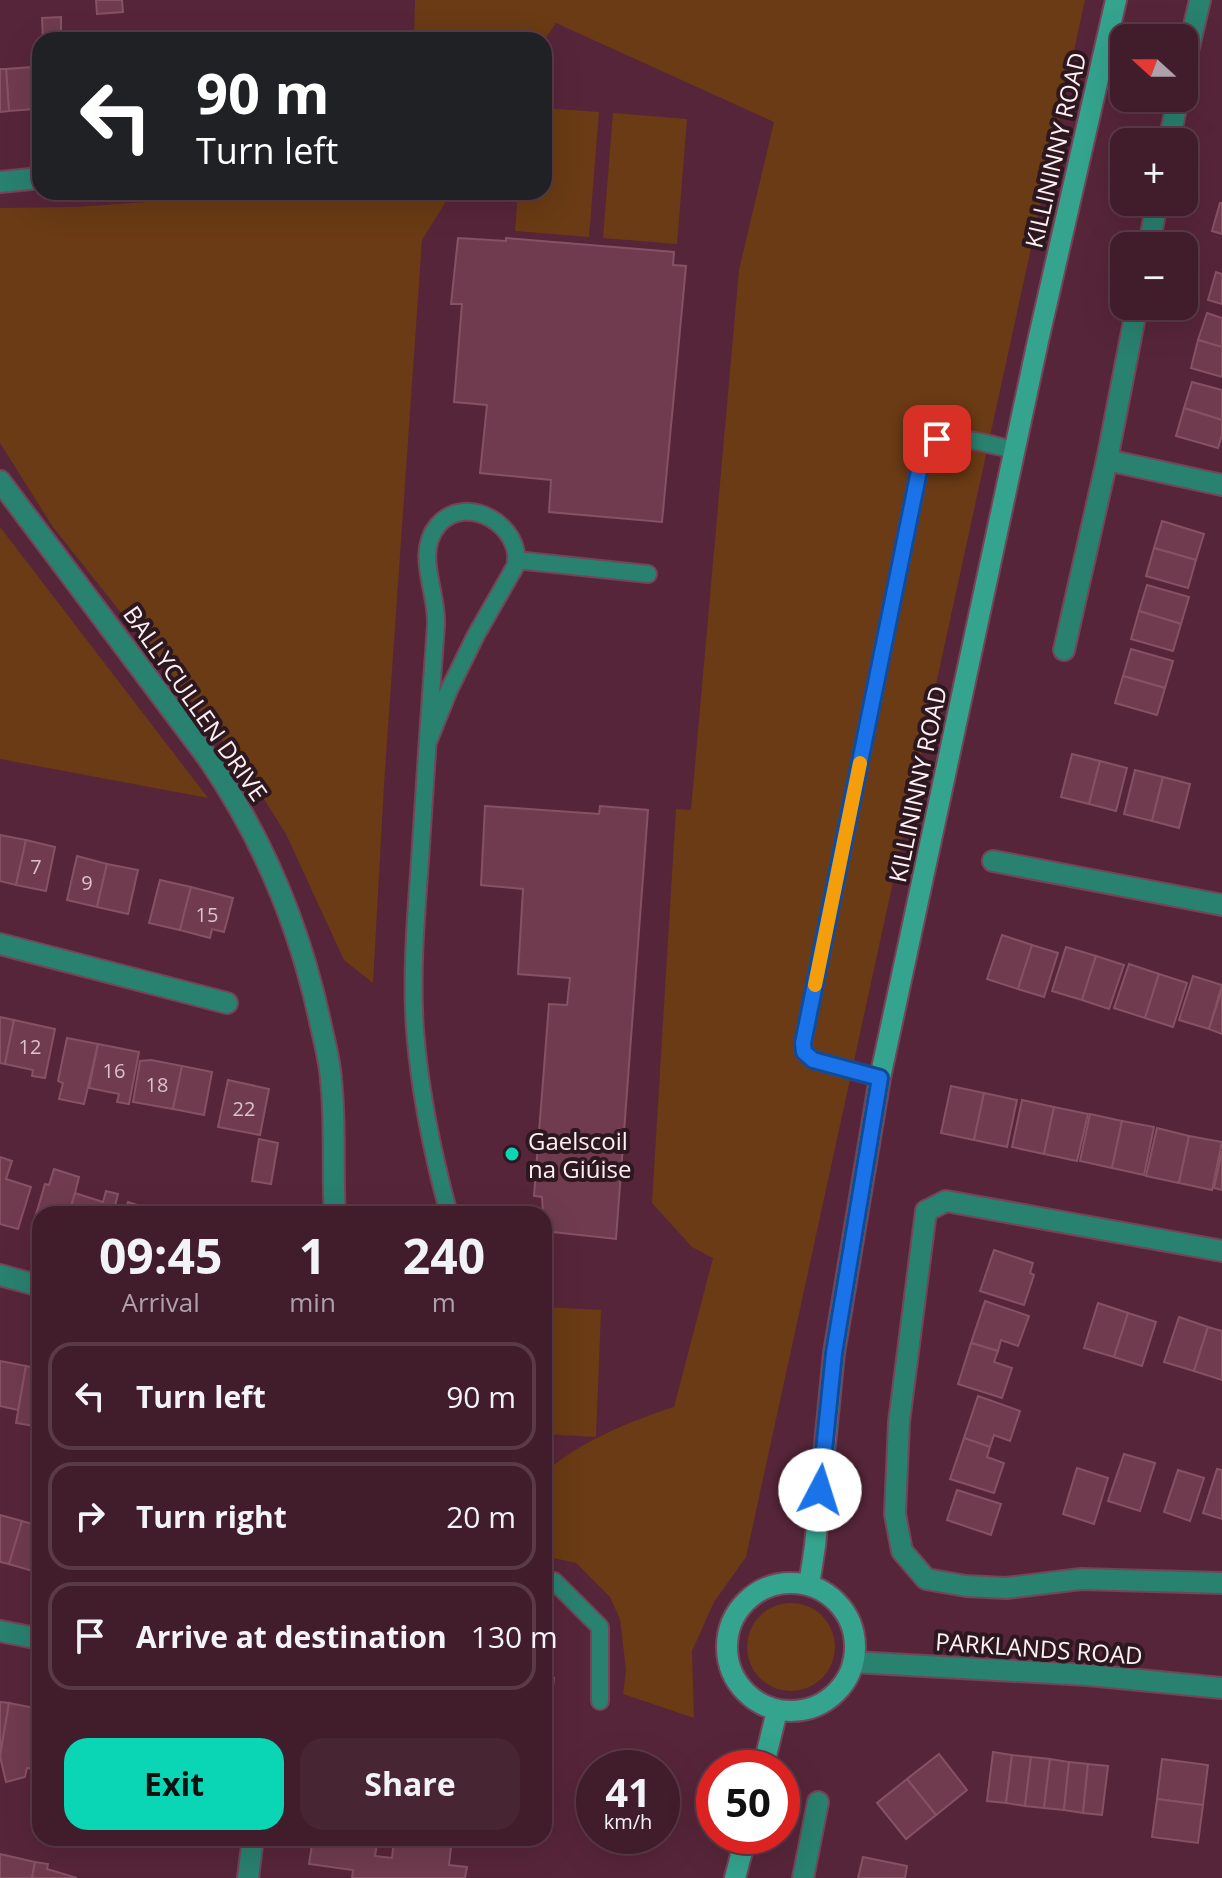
<!DOCTYPE html>
<meta charset="utf-8">
<style>
body{margin:0;font-family:"Open Sans",sans-serif;background:#482533;color:#f1f3f6;height:100vh;display:flex;flex-direction:column;font-size:30px;white-space:nowrap}
*{box-sizing:border-box;margin:0}
p{font-size:26px;color:#aea1a9}
.icon{flex:none;width:44px;height:44px;fill:none;stroke:currentColor;stroke-width:2;stroke-linecap:round;stroke-linejoin:round}
.map{position:relative;flex:1;overflow:hidden}
.sheet{position:absolute;left:32px;top:1206px;width:520px;height:640px;display:flex;flex-direction:column;background:#411c2b;border-radius:24px;box-shadow:0 8px 32px #0002,0 0 0 2px #5a3a47}
.sheet>*{flex:none}
.guide{position:absolute;left:32px;top:32px;width:520px;height:168px;border-radius:24px;box-shadow:0 8px 32px #0002,0 0 0 2px #5a3a47;background:#202124;color:#fff;overflow:hidden}
.needle{width:52px;rotate:291deg}
.fabs{position:absolute;left:1110px;top:24px;display:grid;gap:16px}
.fabs a{display:grid;place-items:center;width:88px;height:88px;border-radius:16px;background:#411c2b;box-shadow:0 8px 32px #0002,0 0 0 2px #5a3a47;font-size:40px}
.speed{position:absolute;left:576px;top:1750px;display:flex;gap:16px;font-size:40px;font-weight:700;text-align:center}
.speed>*{display:grid;place-content:center;width:104px;height:104px;border-radius:50%;background:#411c2b;box-shadow:0 8px 32px #0002,0 0 0 2px #5a3a47;line-height:1}
.speed small{font-size:20px;font-weight:400}
.speed .limit{border:12px solid #d22;background:#fff;color:#111}
.pin{position:absolute;display:grid;place-items:center;width:68px;height:68px;color:#fff;margin:-34px;border-radius:16px;box-shadow:0 4px 12px #0006}
.me{position:absolute;width:88px;margin:-44px;rotate:5deg;stroke-linejoin:round;filter:drop-shadow(0 0 6px #0008)}
.turn{display:flex;align-items:center;gap:28px;height:168px;padding:0 32px;font-size:36px}
.turn .icon{width:104px;height:104px;stroke-width:2.5}
.turn b{display:block;font-size:56px;line-height:68px}
.eta{display:flex;justify-content:space-evenly;align-items:center;height:136px;text-align:center}
.eta b{font-size:48px;font-weight:700;line-height:56px}
.cta{display:flex;gap:16px;margin-top:auto;padding:16px 32px}
.cta a{flex:1;height:92px;border-radius:24px;background:#0ad5b5;color:#111;font-size:32px;font-weight:700;line-height:92px;text-align:center}
.cta a+a{background:#482533;color:#f1f3f6}
ul{padding:0;list-style:none}
li{display:flex;align-items:center;gap:24px;height:108px;margin:0 16px 12px;padding:0 16px;border:4px solid #5a3a47;border-radius:24px}
li div{flex:1}
li b{display:block;font-size:30px}
li em{font-style:normal}
.map>svg:first-child{display:block}
.green{fill:#6a3b14}
.building{fill:#703b4f;stroke:#875164;stroke-width:2}
.lines{fill:none;stroke-linecap:round;stroke-linejoin:round}
.service-casing{stroke:#724557;stroke-width:20}
.minor-casing{stroke:#724557;stroke-width:24}
.tertiary-casing{stroke:#724557;stroke-width:24}
.secondary-casing{stroke:#724557;stroke-width:24}
.service{stroke:#29816f;stroke-width:16}
.minor{stroke:#29816f;stroke-width:20}
.tertiary{stroke:#29816f;stroke-width:20}
.secondary{stroke:#34a48e;stroke-width:20}
.route-casing{stroke:#114b97;stroke-width:20}
.route{stroke:#1a73e8;stroke-width:14}
.slow{stroke:#f59e0b;stroke-width:14}
.poi-dot{fill:#0ad5b5;stroke:#2e1820;stroke-width:3}
.labels{text-anchor:middle;dominant-baseline:central;stroke-width:8;stroke-linejoin:round;paint-order:stroke}
.number-label{font-size:20px;fill:#dac2ca}
.street-label{font-size:24px;fill:#fdeff3;stroke:#2e1820}
.poi-label{font-size:24px;fill:#fdeff3;stroke:#2e1820;text-anchor:start}
</style>
<div class="map">
<svg width="1222" height="1878" viewBox="0 0 1222 1878">
<rect width="100%" height="100%" fill="#572539"/>
<!-- green -->
<g class="green">
<path d="M 415,0 L 1085,0 L 746,1557 L 714,1602 L 692,1651 L 694,1718 L 623,1694 L 626,1670 L 620,1619 L 610,1597 L 576,1563 L 544,1556 L 544,1473 C 581,1441 628,1422 674,1407 L 713,1258 L 692,1247 L 652,1203 L 676,809 L 691,810 L 739,270 L 774,122 L 556,23 L 544,41 L 414,40 Z"/>
<polygon points="544,108 599,112 589,237 515,231 518,192 544,192"/>
<polygon points="613,113 687,119 677,244 603,238"/>
<polygon points="286,192 452,192 422,240 384,785 373,983 344,960 286,834 245,769 53,527 0,443 0,208 76,207"/>
<polygon points="0,527 208,798 0,759"/>
<polygon points="544,1307 601,1310 596,1437 544,1434"/>
<circle cx="791" cy="1647" r="44"/>
</g>
<!-- building -->
<g class="building">
<polygon points="96,0 122,0 123,12 97,14"/>
<polygon points="61,17 61,40 43,40 42,18"/>
<polygon points="32,67 34,109 9,111 6,69"/>
<polygon points="0,69 6,69 9,111 0,112"/>
<polygon points="1220,203 1222,203 1222,234 1212,231"/>
<polygon points="458,238 506,241 506,238 674,252 673,265 686,266 662,522 549,512 551,480 480,473 487,405 454,402 462,304 451,304"/>
<polygon points="1216,272 1222,274 1222,304 1208,300"/>
<polygon points="1207,313 1222,318 1222,347 1198,340"/>
<polygon points="1198,340 1222,347 1222,377 1191,368"/>
<polygon points="1192,382 1222,390 1222,420 1184,408"/>
<polygon points="1184,408 1222,420 1222,435 1218,448 1176,436"/>
<polygon points="1162,521 1204,534 1196,560 1154,548"/>
<polygon points="1154,548 1196,560 1188,588 1146,576"/>
<polygon points="1147,585 1189,597 1181,624 1139,611"/>
<polygon points="1139,611 1181,624 1173,651 1131,639"/>
<polygon points="1131,649 1173,661 1165,688 1123,676"/>
<polygon points="1123,676 1165,688 1157,715 1115,703"/>
<polygon points="1072,754 1100,761 1089,804 1061,797"/>
<polygon points="1100,761 1127,768 1116,811 1089,804"/>
<polygon points="1135,770 1163,777 1152,821 1124,814"/>
<polygon points="1163,777 1190,784 1179,828 1152,821"/>
<polygon points="485,806 599,814 600,806 648,810 616,1239 544,1231 542,1197 534,1196 549,1004 567,1005 570,978 518,974 523,889 481,885"/>
<polygon points="0,835 26,840 16,885 0,881"/>
<polygon points="26,840 55,847 46,891 16,885"/>
<polygon points="77,856 107,864 97,907 67,900"/>
<polygon points="107,864 138,870 128,914 97,907"/>
<polygon points="160,880 191,887 180,930 149,923"/>
<polygon points="191,887 233,898 224,932 212,929 210,938 180,930"/>
<polygon points="1002,935 1032,945 1018,989 987,979"/>
<polygon points="1032,945 1058,953 1044,997 1018,989"/>
<polygon points="1066,947 1096,956 1082,1000 1052,991"/>
<polygon points="1096,956 1124,965 1109,1009 1082,1000"/>
<polygon points="1129,964 1159,974 1145,1018 1114,1008"/>
<polygon points="1159,974 1187,983 1173,1027 1145,1018"/>
<polygon points="1193,976 1222,985 1209,1029 1179,1020"/>
<polygon points="1222,989 1222,1034 1209,1029"/>
<polygon points="0,1017 14,1020 5,1064 0,1063"/>
<polygon points="14,1020 55,1029 45,1078 32,1076 33,1070 5,1064"/>
<polygon points="67,1038 98,1044 84,1104 59,1099 63,1083 58,1081"/>
<polygon points="98,1044 139,1052 129,1104 117,1102 119,1094 89,1088"/>
<polygon points="151,1060 182,1066 173,1109 133,1102 140,1061"/>
<polygon points="182,1066 212,1072 204,1115 173,1109"/>
<polygon points="228,1080 269,1089 260,1135 218,1127"/>
<polygon points="951,1086 984,1093 974,1140 941,1133"/>
<polygon points="984,1093 1017,1100 1007,1147 974,1140"/>
<polygon points="1022,1100 1054,1107 1044,1154 1012,1147"/>
<polygon points="1054,1107 1088,1114 1077,1161 1044,1154"/>
<polygon points="1090,1114 1122,1121 1112,1168 1080,1161"/>
<polygon points="1122,1121 1154,1127 1144,1175 1112,1168"/>
<polygon points="1157,1128 1189,1136 1179,1183 1146,1176"/>
<polygon points="1189,1136 1222,1142 1212,1190 1179,1183"/>
<polygon points="259,1139 278,1143 271,1184 252,1181"/>
<polygon points="1222,1151 1222,1190 1214,1188"/>
<polygon points="0,1157 12,1161 6,1179 31,1187 18,1229 0,1224"/>
<polygon points="54,1169 79,1177 75,1193 69,1214 40,1214 40,1230 32,1228 45,1184 49,1185"/>
<polygon points="106,1191 118,1194 113,1214 69,1214 75,1193 103,1202"/>
<polygon points="128,1202 159,1212 159,1214 124,1214"/>
<polygon points="994,1250 1033,1263 1030,1273 1034,1275 1024,1305 980,1291"/>
<polygon points="985,1301 1029,1316 1018,1346 1001,1340 998,1351 971,1343"/>
<polygon points="1098,1303 1128,1313 1114,1357 1084,1348"/>
<polygon points="1128,1313 1156,1322 1142,1366 1114,1357"/>
<polygon points="1179,1317 1208,1327 1194,1371 1164,1362"/>
<polygon points="1208,1327 1222,1331 1222,1380 1194,1371"/>
<polygon points="971,1343 998,1351 994,1362 1012,1368 1002,1398 958,1384"/>
<polygon points="0,1361 26,1366 18,1410 0,1406"/>
<polygon points="26,1366 40,1369 40,1427 16,1423"/>
<polygon points="978,1396 1020,1411 1010,1441 994,1435 990,1447 964,1438"/>
<polygon points="964,1438 990,1447 987,1457 1004,1463 994,1493 950,1479"/>
<polygon points="1124,1454 1155,1463 1140,1511 1108,1501"/>
<polygon points="1077,1468 1108,1478 1094,1524 1063,1514"/>
<polygon points="1217,1469 1222,1470 1222,1519 1203,1513"/>
<polygon points="1178,1470 1204,1478 1190,1521 1164,1512"/>
<polygon points="957,1490 1001,1504 991,1535 947,1520"/>
<polygon points="0,1515 22,1521 9,1564 0,1562"/>
<polygon points="22,1521 40,1526 39,1573 9,1564"/>
<polygon points="544,1677 554,1678 547,1735 553,1736 548,1775 544,1775"/>
<polygon points="0,1702 9,1703 0,1756"/>
<polygon points="9,1703 40,1709 40,1770 27,1768 25,1777 6,1782 0,1756"/>
<polygon points="993,1752 1012,1755 1006,1803 987,1801"/>
<polygon points="939,1754 967,1790 936,1815 907,1779"/>
<polygon points="1012,1755 1031,1757 1025,1806 1006,1803"/>
<polygon points="1031,1757 1050,1759 1044,1808 1025,1806"/>
<polygon points="1050,1759 1069,1762 1064,1810 1044,1808"/>
<polygon points="1162,1759 1208,1765 1203,1805 1157,1799"/>
<polygon points="1069,1762 1088,1764 1083,1813 1064,1810"/>
<polygon points="1088,1764 1108,1766 1102,1815 1083,1813"/>
<polygon points="907,1779 936,1815 906,1839 877,1803"/>
<polygon points="1157,1799 1203,1805 1198,1843 1152,1837"/>
<polygon points="313,1838 378,1838 375,1856 392,1858 394,1839 451,1847 449,1865 467,1867 465,1878 352,1878 353,1870 309,1864"/>
<polygon points="0,1854 35,1862 32,1878 0,1878"/>
<polygon points="863,1857 907,1866 905,1878 858,1878"/>
<polygon points="35,1862 48,1864 47,1869 77,1878 32,1878"/>
</g>
<g class="lines">
<!-- service casing -->
<g class="service-casing">
<g id="service">
<polyline points="516,560 648,574"/>
<path d="M 428,742 L 449,690 L 476,635 L 516,565 C 522,526 467,492 438,525 C 414,554 438,592 436,625 C 430,703 425,782 420,860 C 416,917 411,973 415,1030 C 420,1095 432,1152 449,1214"/>
<path d="M 880,1078 L 813,1060 L 804,1052 L 803,1043 L 920,466 C 921,460 923,452 926,447 C 943,428 993,446 1015,450"/>
<polyline points="544,1579 554,1581 600,1627 600,1701"/>
</g>
</g>
<!-- minor casing -->
<g class="minor-casing">
<g id="minor">
<polyline points="1184,68 1200,0"/>
<polyline points="1169,142 1178,98"/>
<polyline points="0,182 40,178"/>
<polyline points="1149,246 1157,202"/>
<polyline points="1107,460 1222,485"/>
<polyline points="1064,650 1107,460 1137,306"/>
<polyline points="993,861 1222,905"/>
<polyline points="0,944 227,1003"/>
<polyline points="1222,1251 946,1201 926,1211 899,1422 895,1514 902,1551 926,1579 966,1586 1006,1588 1081,1579 1222,1583"/>
<polyline points="0,1275 40,1286"/>
<polyline points="0,1631 40,1639"/>
<polyline points="853,1662 1088,1675 1222,1688"/>
<polyline points="803,1878 818,1802"/>
</g>
</g>
<!-- tertiary casing -->
<g class="tertiary-casing">
<g id="tertiary">
<path d="M 0,481 L 208,758 C 264,840 301,930 321,1026 C 325,1044 330,1062 331,1080 C 336,1125 332,1169 335,1214"/>
<polyline points="248,1878 253,1838"/>
</g>
</g>
<!-- secondary casing -->
<g class="secondary-casing">
<g id="secondary">
<circle cx="791" cy="1647" r="64"/>
<polyline points="809,1585 815,1546 834,1353 880,1078 1038,341 1116,0"/>
<polyline points="763,1768 777,1711"/>
<polyline points="735,1878 746,1836"/>
</g>
</g>
<!-- service -->
<use href="#service" class="service"/>
<!-- minor -->
<use href="#minor" class="minor"/>
<!-- tertiary -->
<use href="#tertiary" class="tertiary"/>
<!-- secondary -->
<use href="#secondary" class="secondary"/>
</g>
<g class="lines">
<!-- route casing -->
<g class="route-casing">
<polyline id="route" points="820,1490 834,1353 880,1078 813,1060 804,1052 803,1043 920,466 925,449 937,439"/>
</g>
<!-- route -->
<use href="#route" class="route"/>
<!-- slow -->
<polyline class="slow" points="815,985 860,763"/>
</g>
<!-- markers -->
<circle class="poi-dot" cx="512" cy="1154" r="8"/>
<g class="labels">
<!-- number labels -->
<g class="number-label">
<text x="36" y="866">7</text>
<text x="87" y="882">9</text>
<text x="207" y="914">15</text>
<text x="30" y="1046">12</text>
<text x="114" y="1070">16</text>
<text x="157" y="1084">18</text>
<text x="244" y="1108">22</text>
</g>
<!-- street labels -->
<g class="street-label">
<text transform="translate(1055 150) rotate(-77)">KILLININNY ROAD</text>
<text transform="translate(196 703) rotate(55)">BALLYCULLEN DRIVE</text>
<text transform="translate(917 784) rotate(-78)">KILLININNY ROAD</text>
<text transform="translate(1039 1648) rotate(4)">PARKLANDS ROAD</text>
</g>
<!-- poi labels -->
<g class="poi-label">
<text x="528" y="1140">Gaelscoil<tspan x="528" dy="28">na Giúise</tspan></text>
</g>
</g>
</svg>
<div class="fabs">
<a><svg class="needle" viewBox="-14 -14 28 28"><path d="M0-13l5 13h-10z" fill="#e53935"/><path d="M0 13l5-13h-10z" fill="#aea1a9"/></svg></a>
<a>+</a>
<a>−</a>
</div>
<div class="speed"><div>41<small>km/h</small></div><div class="limit">50</div></div>
<div class="pin" style="left:937px;top:439px;background:#d93025"><svg class="icon" aria-label="arrive" viewBox="0 0 24 24"><path d="M6 21V4h12l-3 4 3 4H6"/></svg></div>
<svg class="me" style="left:820px;top:1490px" viewBox="-20 -20 40 40"><circle r="19" fill="#fff"/><path d="M0-13L10 11 0 6-10 11z" fill="#1a73e8"/></svg>
<div class="guide">
<div class="turn"><svg class="icon" aria-label="left" viewBox="0 0 24 24"><path d="M17 20v-9H6M10 6l-5 5 5 5"/></svg><div><b>90 m</b>Turn left</div></div>
</div>
<section class="sheet">
<div class="eta">
<div><b>09:45</b><p>Arrival</p></div>
<div><b>1</b><p>min</p></div>
<div><b>240</b><p>m</p></div>
</div>
<ul>
<li><svg class="icon" aria-label="left" viewBox="0 0 24 24"><path d="M17 20v-9H6M10 6l-5 5 5 5"/></svg><div><b>Turn left</b></div><em>90 m</em></li>
<li><svg class="icon" aria-label="right" viewBox="0 0 24 24"><path d="M7 20v-9h11M14 6l5 5-5 5"/></svg><div><b>Turn right</b></div><em>20 m</em></li>
<li><svg class="icon" aria-label="arrive" viewBox="0 0 24 24"><path d="M6 21V4h12l-3 4 3 4H6"/></svg><div><b>Arrive at destination</b></div><em>130 m</em></li>
</ul>
<div class="cta"><a>Exit</a><a>Share</a></div>
</section>
</div>
